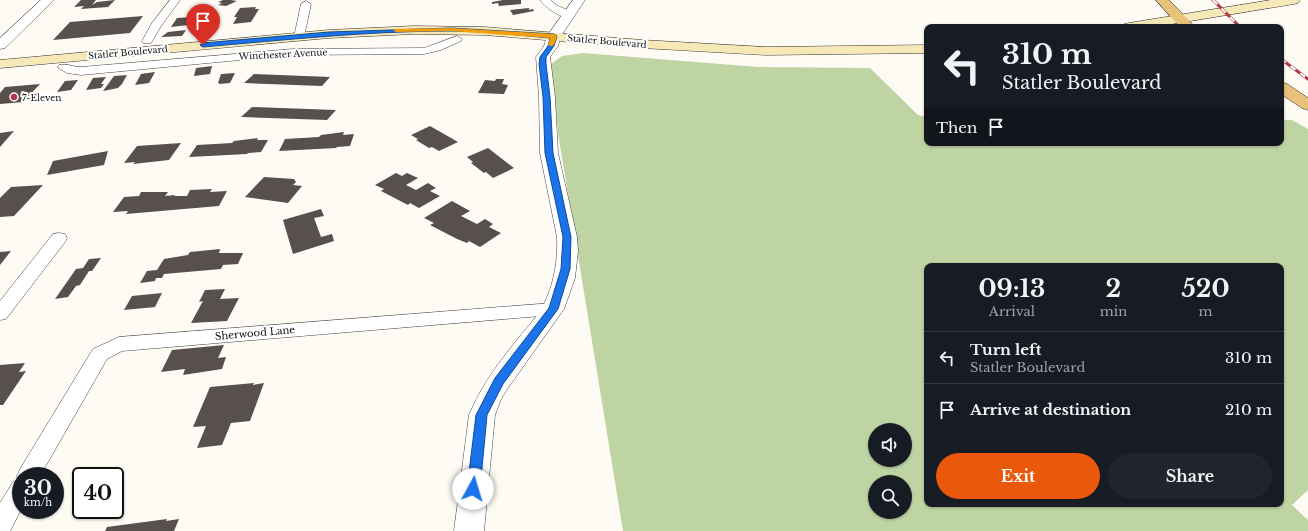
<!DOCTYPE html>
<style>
body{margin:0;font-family:"Libre Baskerville",serif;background:#20242c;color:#f1f3f6;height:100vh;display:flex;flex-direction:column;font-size:15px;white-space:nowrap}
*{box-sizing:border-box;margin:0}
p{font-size:13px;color:#9ea1a6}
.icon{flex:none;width:22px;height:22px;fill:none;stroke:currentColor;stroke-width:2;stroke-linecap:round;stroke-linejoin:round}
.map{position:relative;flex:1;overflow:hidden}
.details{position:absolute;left:924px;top:263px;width:360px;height:244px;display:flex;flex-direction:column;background:#171b24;border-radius:8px;box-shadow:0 1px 3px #0004}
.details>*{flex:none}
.guide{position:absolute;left:924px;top:24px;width:360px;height:122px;border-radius:8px;box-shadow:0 1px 3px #0004;background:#171b24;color:#f1f3f6;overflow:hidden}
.tools{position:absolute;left:868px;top:423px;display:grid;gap:8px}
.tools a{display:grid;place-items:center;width:44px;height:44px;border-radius:50%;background:#171b24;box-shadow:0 1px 3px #0004;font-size:20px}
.speed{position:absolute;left:12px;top:467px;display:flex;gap:8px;font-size:20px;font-weight:700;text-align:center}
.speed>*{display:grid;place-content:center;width:52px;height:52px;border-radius:50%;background:#171b24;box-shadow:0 1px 3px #0004;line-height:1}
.speed small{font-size:10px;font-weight:400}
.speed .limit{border:2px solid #111;border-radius:6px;background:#fff;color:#111}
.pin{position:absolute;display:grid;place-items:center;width:34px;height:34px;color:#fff;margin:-41px -17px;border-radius:50% 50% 50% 0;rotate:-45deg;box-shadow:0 0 4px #0007}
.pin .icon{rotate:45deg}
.me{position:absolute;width:44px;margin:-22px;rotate:6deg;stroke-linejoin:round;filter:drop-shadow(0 0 3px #0008)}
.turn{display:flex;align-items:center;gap:14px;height:84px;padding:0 12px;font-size:18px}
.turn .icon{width:52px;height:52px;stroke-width:2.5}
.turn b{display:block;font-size:28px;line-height:34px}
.then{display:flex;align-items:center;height:38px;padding:0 12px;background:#0003;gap:8px;font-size:15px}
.eta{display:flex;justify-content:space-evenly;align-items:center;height:68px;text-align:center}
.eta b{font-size:24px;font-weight:800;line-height:28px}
.cta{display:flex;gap:8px;margin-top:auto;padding:8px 12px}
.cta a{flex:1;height:46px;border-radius:24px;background:#ea580c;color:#fff;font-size:16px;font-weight:800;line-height:46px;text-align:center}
.cta a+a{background:#20242c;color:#f1f3f6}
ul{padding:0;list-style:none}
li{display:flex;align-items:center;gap:12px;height:52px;padding:0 12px;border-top:1px solid #363941}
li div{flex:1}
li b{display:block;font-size:15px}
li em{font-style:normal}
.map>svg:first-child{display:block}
.forest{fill:#bed4a2;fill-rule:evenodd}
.building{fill:#57504d}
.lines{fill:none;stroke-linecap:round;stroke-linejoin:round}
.minor-casing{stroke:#434343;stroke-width:1}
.tertiary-casing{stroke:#434343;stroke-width:1}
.secondary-casing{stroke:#323232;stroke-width:1}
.primary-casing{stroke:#212121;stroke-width:1}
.minor{fill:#fff;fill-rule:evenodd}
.tertiary{fill:#fff;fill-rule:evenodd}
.secondary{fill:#f6e8b7;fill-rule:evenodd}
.primary{fill:#e8c279;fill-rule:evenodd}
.rail-casing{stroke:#b0384a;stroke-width:3}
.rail{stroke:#fff;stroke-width:2;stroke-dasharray:6;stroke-linecap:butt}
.route{fill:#1a73e8;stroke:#114b97}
.slow{fill:#f59e0b}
.poi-dot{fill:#b0384a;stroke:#fff;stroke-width:1.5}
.labels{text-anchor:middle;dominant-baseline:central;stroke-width:4;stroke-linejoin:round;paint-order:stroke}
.far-street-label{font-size:9px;fill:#101010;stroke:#fff}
.far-poi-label{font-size:9px;fill:#101010;stroke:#fff;text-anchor:start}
.street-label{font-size:10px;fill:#101010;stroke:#fff}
</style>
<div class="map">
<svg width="1308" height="531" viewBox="0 0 1308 531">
<rect width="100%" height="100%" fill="#fefbf4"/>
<!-- forest -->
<path class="forest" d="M 583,53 L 758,67 L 870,68 L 918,115 L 927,117 L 927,143 L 1281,143 L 1281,120 L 1292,120 L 1308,129 L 1308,490 L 1292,505 L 1308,520 L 1308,531 L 623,531 L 558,133 L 551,64 L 562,56 ZM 927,266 L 1281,266 L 1281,504 L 927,504 ZM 875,430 L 905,430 L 905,460 L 875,460 ZM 875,482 L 905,482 L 905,512 L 875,512 Z"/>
<!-- building -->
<g class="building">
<polygon points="81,0 96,0 92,5 97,2 115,0 108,7 81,9 84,6 74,7"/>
<polygon points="223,0 231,0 237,1 226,6 218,5 222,3 218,2"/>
<polygon points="503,0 521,0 521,4 499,6 498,3 492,4 492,2"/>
<polygon points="256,7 255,9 259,9 251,22 233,24 237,17 234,17 240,8"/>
<polygon points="529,8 529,10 533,9 534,11 513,15 510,10"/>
<polygon points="143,16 130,33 53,40 70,22"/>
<polygon points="193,17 193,18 209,19 206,23 171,27 177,18"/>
<polygon points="186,30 182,36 161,37 168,32"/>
<polygon points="212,66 210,74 194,76 196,68"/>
<polygon points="155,72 149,83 135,85 141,74"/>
<polygon points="235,73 230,83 219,84 219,83 218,83 221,74"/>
<polygon points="254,74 330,77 322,86 244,83"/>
<polygon points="127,75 122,84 118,88 103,91 114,76"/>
<polygon points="106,77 101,84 104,84 101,88 86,90 93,78"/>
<polygon points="496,79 504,79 502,84 508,85 504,94 478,93 485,80 495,81"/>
<polygon points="78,80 71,90 57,92 65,81"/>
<polygon points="40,84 23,102 0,104 0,93 5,87"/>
<polygon points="252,107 336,110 327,120 241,117"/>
<polygon points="430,126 458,142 439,151 432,147 429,148 416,140 418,139 411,135"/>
<polygon points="14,131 0,147 0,133"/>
<polygon points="344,132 343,135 354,134 350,146 337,147 336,148 279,151 285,139 319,137 321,135"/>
<polygon points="258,138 257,140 268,140 261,152 248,153 247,154 189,157 197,145 232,143 234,141"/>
<polygon points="181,143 169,160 133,164 135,162 124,163 137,146"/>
<polygon points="488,148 514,168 493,178 486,172 484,173 471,163 473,162 467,157"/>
<polygon points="108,151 104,165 47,175 53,161"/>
<polygon points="396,173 402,176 407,173 418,178 406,185 416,190 428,183 436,188 430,191 440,196 419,208 410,203 408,205 381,191 384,189 375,185"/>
<polygon points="264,177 294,179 296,182 293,185 302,186 288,203 245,197"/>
<polygon points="43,185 14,216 0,217 0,198 11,187"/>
<polygon points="212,189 210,192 227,191 219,206 126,214 128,211 113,212 124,197 139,196 141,192 168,192 165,196 175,195 174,196 187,196 190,190"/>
<polygon points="452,201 470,211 461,216 477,224 485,219 493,224 489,227 501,233 480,247 469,241 467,243 457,239 430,225 434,223 424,218"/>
<polygon points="321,209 324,216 314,218 321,237 332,234 334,241 293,254 283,220"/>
<polygon points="220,249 219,253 243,253 238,264 223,265 221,269 164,274 162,278 156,278 155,281 140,283 147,271 157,270 164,259 188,255 190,252"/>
<polygon points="11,251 0,265 0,252"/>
<polygon points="101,258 92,271 89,271 80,285 76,286 68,297 55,299 76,269 83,268 89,259"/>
<polygon points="225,289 220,299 239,298 227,321 191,323 203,301 199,302 205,290"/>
<polygon points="162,293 155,307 124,310 132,296"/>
<polygon points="224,345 218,358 226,357 222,369 183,375 185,369 161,372 172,350"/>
<polygon points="25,363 19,372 26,371 3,405 0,405 0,365"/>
<polygon points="254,383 253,385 264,383 250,421 231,423 222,445 197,448 206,426 193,427 210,387"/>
<polygon points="167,519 166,521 179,519 174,531 105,531 107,527"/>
</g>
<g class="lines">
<!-- minor casing -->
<g class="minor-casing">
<g id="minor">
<polygon points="170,0 180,0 161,26 151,43 143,43 142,41 152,23"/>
<path d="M 540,0 L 551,0 L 556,5 L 574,13 L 575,15 L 574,17 C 562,20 547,9 540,0 Z"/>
<polygon points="306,1 311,4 304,37 299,40 294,37 301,4"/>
<path d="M 457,36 L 462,39 L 461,41 L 441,50 L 424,54 L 293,55 L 81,75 L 67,73 L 57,67 L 59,65 C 66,63 73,67 81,67 L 293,49 L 424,48 Z"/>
<polygon points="59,233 65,234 67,238 65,242 6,319 0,320 0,301 53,234"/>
<polygon points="553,303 559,304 562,309 559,314 553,315 122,351 107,359 40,476 21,476 21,510 10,531 0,531 0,503 13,482 18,480 17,476 20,469 93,349 119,337"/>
</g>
</g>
<!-- tertiary casing -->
<g class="tertiary-casing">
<g id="tertiary">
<polygon points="41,0 54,0 5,48 0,49 0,38"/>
<path d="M 573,0 L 585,0 L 561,36 L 558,46 L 550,57 L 555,97 L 558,153 L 577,237 L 578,251 L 575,278 L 564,309 L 508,388 L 501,399 L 495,415 L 484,531 L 454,531 L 469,415 C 482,384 500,361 521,335 C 528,326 538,316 543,306 C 554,285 558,260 557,237 L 540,153 L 539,97 L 536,57 L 544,46 L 547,36 Z"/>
</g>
</g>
<!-- secondary casing -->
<g class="secondary-casing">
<g id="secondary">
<polygon points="1271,0 1300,0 1298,3 1294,4 1154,27 1122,27 1124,24 1129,23"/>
<polygon points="414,26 485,27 642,40 766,47 927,45 927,53 766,55 642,48 485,35 414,34 329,38 0,68 0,60 329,30"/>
</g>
</g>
<!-- primary casing -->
<g class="primary-casing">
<g id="primary">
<polygon points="1156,0 1169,0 1195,27 1180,27"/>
<polygon points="1281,82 1287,84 1308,98 1308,110 1302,108 1281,94"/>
</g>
</g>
<!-- minor -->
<use href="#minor" class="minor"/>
<!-- tertiary -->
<use href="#tertiary" class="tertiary"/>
<!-- secondary -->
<use href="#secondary" class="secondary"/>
<!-- primary -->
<use href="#primary" class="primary"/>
<!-- rail casing -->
<g class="rail-casing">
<g id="rail">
<polyline points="1213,0 1240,27"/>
<polyline points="1281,59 1308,79"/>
</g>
</g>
<!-- rail -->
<use href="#rail" class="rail"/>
</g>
<!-- route -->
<path class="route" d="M 451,28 L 554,34 L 557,36 L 554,46 L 546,57 L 546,64 L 550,97 L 553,153 L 571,237 L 570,269 L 558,309 L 503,384 L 487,415 L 480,489 L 478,493 L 473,495 L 469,493 L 467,489 L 476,415 L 495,378 L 549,308 L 561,269 L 563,237 L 545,153 L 543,97 L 539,64 L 540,57 L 548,46 L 550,38 C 517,35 483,31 450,31 C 368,31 285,40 203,47 L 200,45 L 203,43 L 329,32 Z"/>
<!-- slow -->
<polygon class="slow" points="451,28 554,34 557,36 554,45 551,46 548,45 550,38 451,31 396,32 393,30 396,29"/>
<!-- markers -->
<circle class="poi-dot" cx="14" cy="97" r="4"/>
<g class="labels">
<!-- far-street labels -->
<g class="far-street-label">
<text transform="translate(607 41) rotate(5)">Statler Boulevard</text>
<text transform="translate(128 52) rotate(-5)">Statler Boulevard</text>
<text transform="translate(283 54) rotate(-3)">Winchester Avenue</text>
</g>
<!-- far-poi labels -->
<g class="far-poi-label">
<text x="22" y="97">7-Eleven</text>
</g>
<!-- street labels -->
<g class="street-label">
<text transform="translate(255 333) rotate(-5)">Sherwood Lane</text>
</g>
</g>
</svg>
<div class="tools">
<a><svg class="icon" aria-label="sound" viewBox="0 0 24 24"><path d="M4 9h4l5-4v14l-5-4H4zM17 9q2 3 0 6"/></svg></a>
<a><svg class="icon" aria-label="search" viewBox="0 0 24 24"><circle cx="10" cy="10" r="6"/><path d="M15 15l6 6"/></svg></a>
</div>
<div class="speed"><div>30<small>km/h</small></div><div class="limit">40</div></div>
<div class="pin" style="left:203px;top:45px;background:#d93025"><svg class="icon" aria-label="arrive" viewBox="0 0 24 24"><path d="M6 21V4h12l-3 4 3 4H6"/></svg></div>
<svg class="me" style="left:473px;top:489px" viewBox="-20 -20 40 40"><circle r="19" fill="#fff"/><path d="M0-13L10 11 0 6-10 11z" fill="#1a73e8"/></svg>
<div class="guide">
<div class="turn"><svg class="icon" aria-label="left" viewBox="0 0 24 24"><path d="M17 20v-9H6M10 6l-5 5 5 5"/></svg><div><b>310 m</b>Statler Boulevard</div></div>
<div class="then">Then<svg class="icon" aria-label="arrive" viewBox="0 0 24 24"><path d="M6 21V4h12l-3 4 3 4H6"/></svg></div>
</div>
<section class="details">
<div class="eta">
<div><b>09:13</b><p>Arrival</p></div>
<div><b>2</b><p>min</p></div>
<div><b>520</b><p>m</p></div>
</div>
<ul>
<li><svg class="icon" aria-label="left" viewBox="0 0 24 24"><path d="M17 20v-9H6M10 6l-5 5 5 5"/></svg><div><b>Turn left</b><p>Statler Boulevard</p></div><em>310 m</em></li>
<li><svg class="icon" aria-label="arrive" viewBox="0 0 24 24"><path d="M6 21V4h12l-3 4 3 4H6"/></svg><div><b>Arrive at destination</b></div><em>210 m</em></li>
</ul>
<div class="cta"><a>Exit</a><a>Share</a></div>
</section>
</div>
